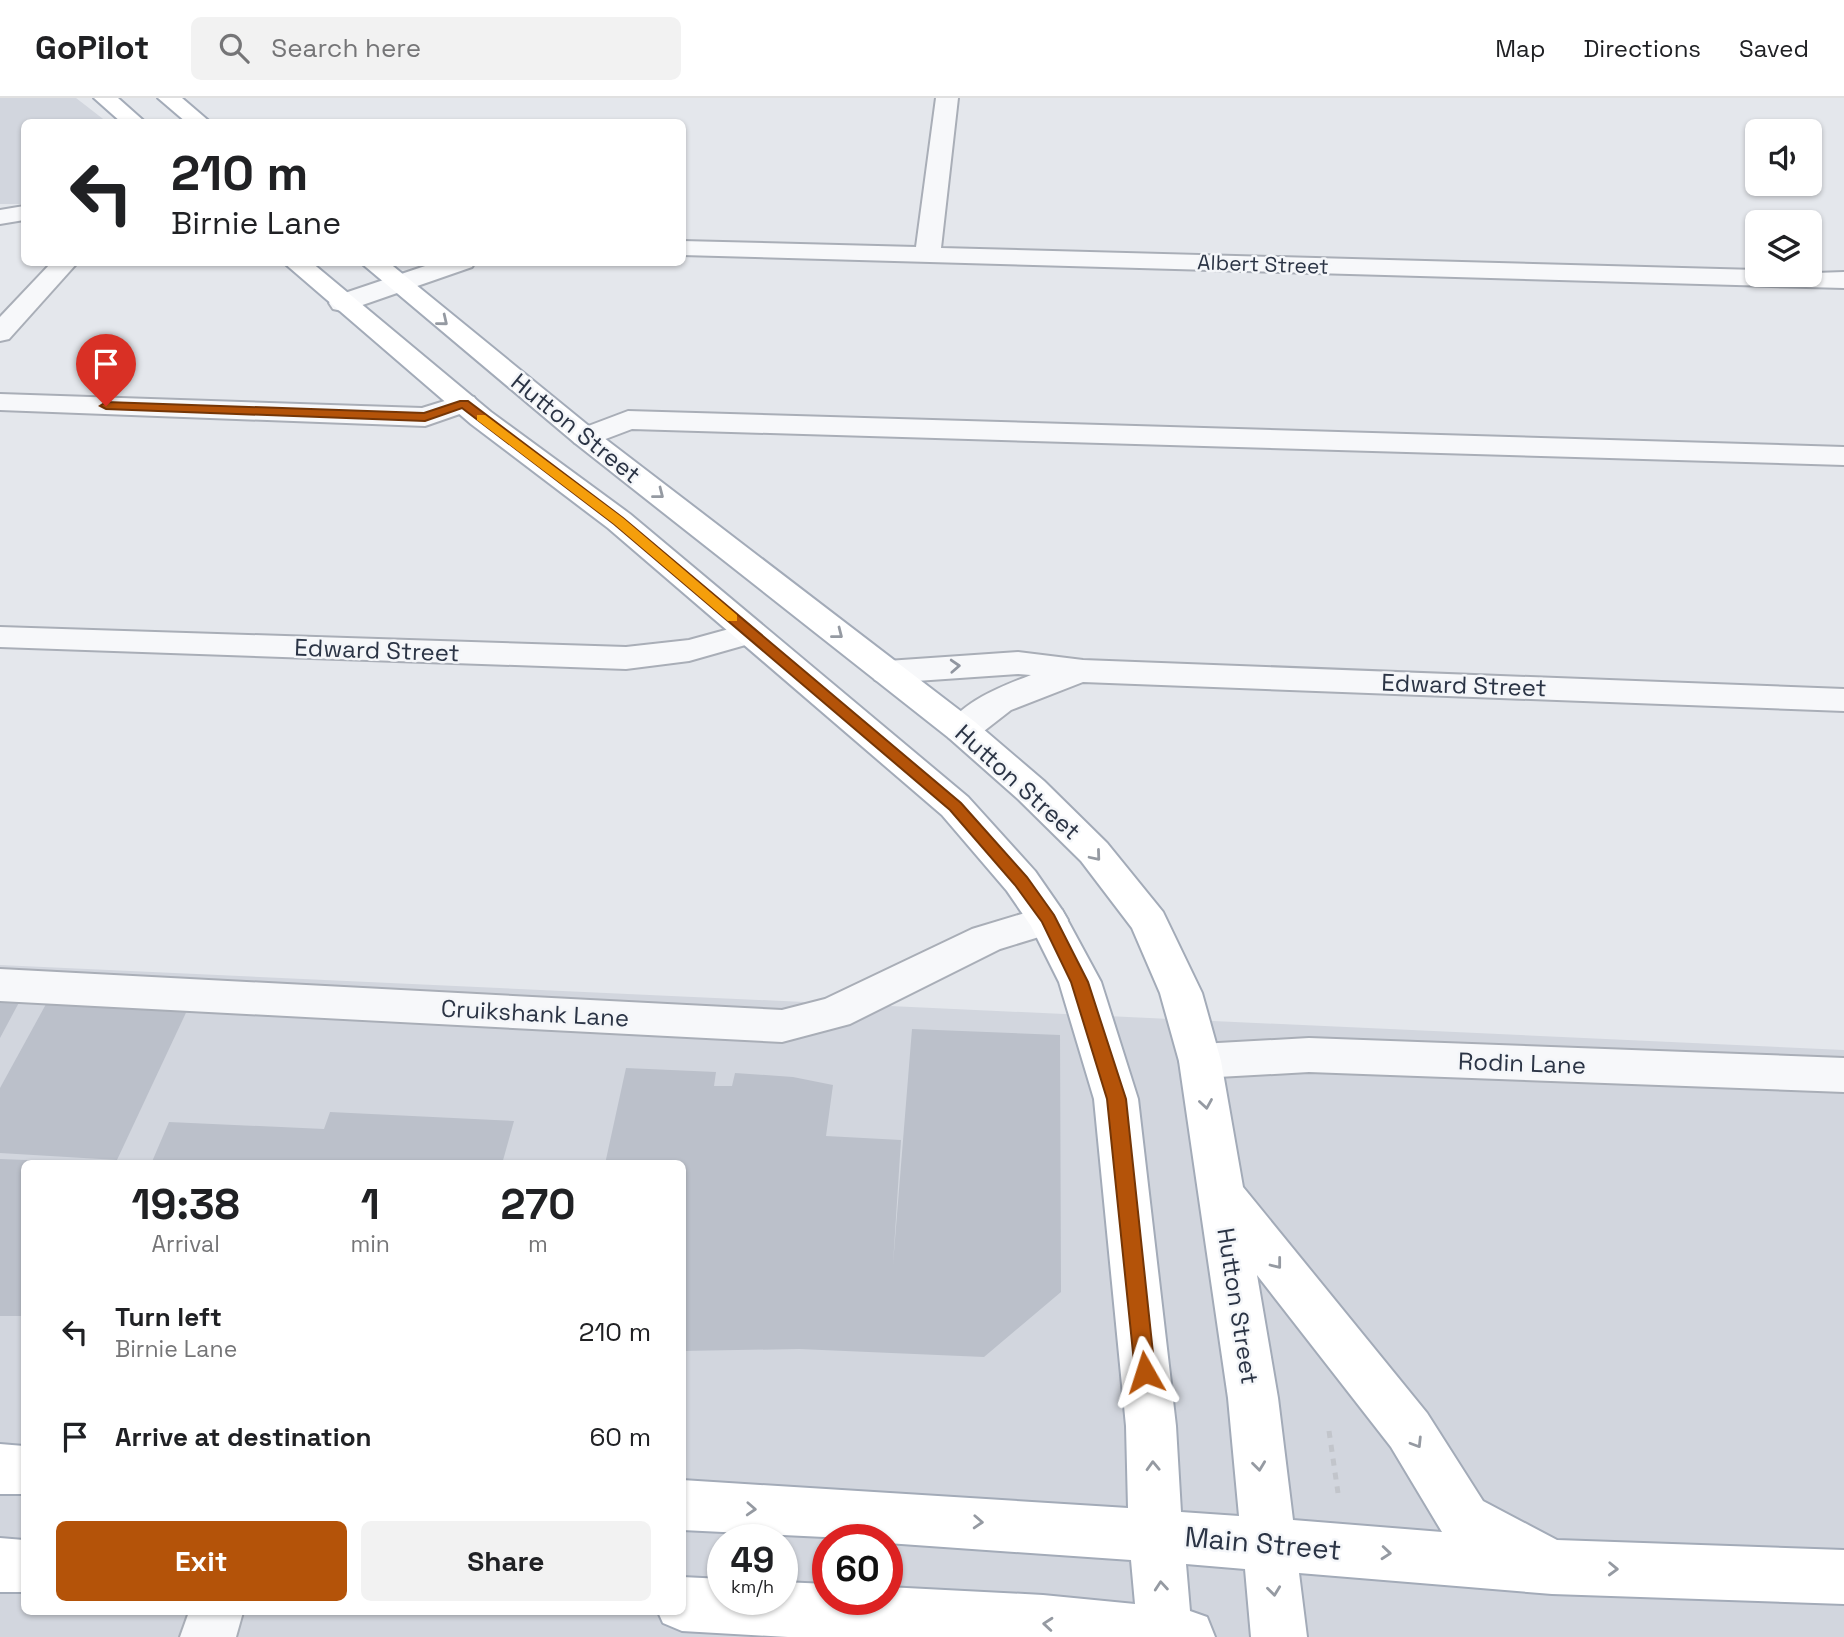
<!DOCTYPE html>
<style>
body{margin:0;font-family:"Space Grotesk",sans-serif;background:#f2f2f2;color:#202124;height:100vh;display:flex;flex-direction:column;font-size:26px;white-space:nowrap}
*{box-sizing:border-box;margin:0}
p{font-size:23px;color:#757577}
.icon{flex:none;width:38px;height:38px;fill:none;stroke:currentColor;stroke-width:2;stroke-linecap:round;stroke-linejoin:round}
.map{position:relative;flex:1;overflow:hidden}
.sheet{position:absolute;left:21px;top:1062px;width:665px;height:455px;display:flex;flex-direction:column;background:#fff;border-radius:10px;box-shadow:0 2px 5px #0004}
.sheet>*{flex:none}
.guide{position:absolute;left:21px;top:21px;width:665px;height:147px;border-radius:10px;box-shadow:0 2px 5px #0004;background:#fff;color:#202124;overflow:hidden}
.fabs{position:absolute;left:1745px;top:21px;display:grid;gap:14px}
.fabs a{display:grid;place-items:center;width:77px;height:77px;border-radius:10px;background:#fff;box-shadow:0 2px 5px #0004;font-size:35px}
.speed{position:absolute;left:707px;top:1426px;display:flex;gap:14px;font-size:35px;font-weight:700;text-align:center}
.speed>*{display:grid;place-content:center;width:91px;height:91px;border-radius:50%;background:#fff;box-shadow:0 2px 5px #0004;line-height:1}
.speed small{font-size:18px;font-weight:400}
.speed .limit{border:10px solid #d22;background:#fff;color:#111}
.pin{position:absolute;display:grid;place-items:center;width:60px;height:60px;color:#fff;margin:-72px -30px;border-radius:50% 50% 50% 0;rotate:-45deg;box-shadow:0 0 7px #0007}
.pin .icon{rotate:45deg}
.me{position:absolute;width:77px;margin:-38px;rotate:354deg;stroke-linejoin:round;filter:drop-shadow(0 0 5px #0008)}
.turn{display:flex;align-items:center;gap:24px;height:147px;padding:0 35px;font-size:32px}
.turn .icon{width:91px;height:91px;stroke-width:2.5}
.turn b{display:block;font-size:49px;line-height:60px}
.eta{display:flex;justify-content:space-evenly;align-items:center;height:119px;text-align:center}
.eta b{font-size:42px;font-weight:700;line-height:49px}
.action{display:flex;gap:14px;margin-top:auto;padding:14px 35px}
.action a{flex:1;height:80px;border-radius:10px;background:#b45309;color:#fff;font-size:28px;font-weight:700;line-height:80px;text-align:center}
.action a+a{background:#f2f2f2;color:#202124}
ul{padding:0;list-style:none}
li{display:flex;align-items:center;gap:21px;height:105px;padding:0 35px}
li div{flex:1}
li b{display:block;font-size:26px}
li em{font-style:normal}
header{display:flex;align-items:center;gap:42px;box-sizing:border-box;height:98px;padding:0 35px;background:#fff;border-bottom:2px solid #e0e0e0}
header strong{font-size:33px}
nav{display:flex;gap:38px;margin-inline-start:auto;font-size:24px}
.search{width:490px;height:63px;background:#f2f2f2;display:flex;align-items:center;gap:18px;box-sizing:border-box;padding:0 24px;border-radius:10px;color:#757577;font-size:26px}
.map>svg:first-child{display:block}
.built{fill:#d2d6de;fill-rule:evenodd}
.building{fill:#bbc0ca}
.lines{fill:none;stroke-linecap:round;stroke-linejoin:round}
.minor-casing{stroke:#a9aeb7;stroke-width:4}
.major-casing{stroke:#a3abb8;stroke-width:4}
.path{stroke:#c2c5cb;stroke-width:5;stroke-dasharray:7 7;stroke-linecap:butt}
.minor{fill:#f7f8fa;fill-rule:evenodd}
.major{fill:#fff;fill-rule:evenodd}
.oneway{stroke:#959aa2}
.oneway2{stroke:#9196a0}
.route{fill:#b45309;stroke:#753606;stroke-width:2}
.slow{fill:#f59e0b}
.labels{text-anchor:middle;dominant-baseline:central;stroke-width:5;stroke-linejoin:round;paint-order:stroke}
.far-street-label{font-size:21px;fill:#2b3445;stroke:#f4f6f9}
.street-label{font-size:24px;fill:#2b3445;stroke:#f4f6f9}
.near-street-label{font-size:28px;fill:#2b3445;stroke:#f4f6f9}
</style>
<header>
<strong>GoPilot</strong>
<div class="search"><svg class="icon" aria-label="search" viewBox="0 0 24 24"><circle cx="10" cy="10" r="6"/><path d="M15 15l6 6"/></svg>Search here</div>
<nav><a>Map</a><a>Directions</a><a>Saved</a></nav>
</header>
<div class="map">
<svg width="1844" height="1539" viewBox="0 0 1844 1539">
<rect width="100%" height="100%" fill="#e4e7ec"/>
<!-- built -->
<g class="built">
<polygon points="0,0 76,0 107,24 24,24 24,106 0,106"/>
<path d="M 0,867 L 1844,952 L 1844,1539 L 0,1539 ZM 24,1066 L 682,1066 L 682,1514 L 24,1514 ZM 723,1442 L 782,1442 L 782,1502 L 723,1502 ZM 828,1442 L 887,1442 L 887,1502 L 828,1502 Z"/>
</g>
<!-- building -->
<g class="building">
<polygon points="0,896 23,897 0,940"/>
<polygon points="51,897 191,904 117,1062 0,1055 0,990"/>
<polygon points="912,931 1060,937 1061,1194 984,1259 799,1251 682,1253 682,1066 605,1066 626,970 716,974 714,988 732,988 735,975 793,979 833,987 826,1038 901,1042 893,1166"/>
<polygon points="330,1014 514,1023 502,1066 151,1066 169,1024 324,1031"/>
<polygon points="0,1061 79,1064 79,1066 24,1066 24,1218 0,1218"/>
</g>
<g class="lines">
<!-- minor casing -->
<g class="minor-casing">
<g id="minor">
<polygon points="936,0 958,0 941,150 1757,172 1757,177 1844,174 1844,190 682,157 682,143 916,149"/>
<polygon points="24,108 24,122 0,126 0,112"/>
<polygon points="52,164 78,164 9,241 0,243 0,219"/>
<polygon points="437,164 475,164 472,169 351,211 342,213 333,211 329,205 333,199"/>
<polygon points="0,296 422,310 464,297 474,299 478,305 474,311 425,328 0,312"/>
<polygon points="628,313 1844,349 1844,367 632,331 595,345 585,348 575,345 570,339 575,333"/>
<polygon points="751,525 763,528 768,535 763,542 689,563 626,571 0,549 0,529 626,549 689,542"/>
<path d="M 1018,554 L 1083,562 L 1844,591 L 1844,613 L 1083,584 L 1011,612 L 975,640 L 962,644 L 949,640 L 944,632 C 963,603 1000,589 1031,577 L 1018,576 L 887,585 L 875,582 L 870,574 L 875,566 L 887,563 Z"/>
<polygon points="1048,808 1062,812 1068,822 1062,832 1000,851 850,926 782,944 0,903 0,871 782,912 825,901 972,831"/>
<polygon points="1309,940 1844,960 1844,994 1309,974 1200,980 1185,975 1179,963 1185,951 1200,946"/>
<polygon points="189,1514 243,1514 236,1539 180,1539"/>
</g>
</g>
<!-- major casing -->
<g class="major-casing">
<g id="major">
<polygon points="94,0 118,0 145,24 121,24"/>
<polygon points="158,0 182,0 210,24 186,24"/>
<path d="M 283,164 L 311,164 L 491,314 L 630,416 L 968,699 L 1035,773 L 1062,812 L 1101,884 L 1138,1001 L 1176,1328 L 1181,1414 L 1239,1418 L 1228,1300 L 1179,963 L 1160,895 L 1132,830 L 1081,763 L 1018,701 L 949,640 L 575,345 L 360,164 L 388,164 L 595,333 L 975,624 L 1044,683 L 1107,745 L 1163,814 L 1202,895 L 1221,963 L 1243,1089 L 1427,1315 L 1483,1403 L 1557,1442 L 1844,1452 L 1844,1506 L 1552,1496 L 1299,1475 L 1307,1539 L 1251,1539 L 1245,1471 L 1186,1466 L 1190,1513 L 1207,1519 L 1215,1539 L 788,1539 L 682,1533 L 663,1525 L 658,1514 L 682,1514 L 682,1479 L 723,1481 L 723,1502 L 782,1502 L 782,1484 L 828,1486 L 828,1502 L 887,1502 L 887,1489 L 1043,1497 L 1135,1506 L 1131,1462 L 887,1445 L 887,1442 L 682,1432 L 682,1382 L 1128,1410 L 1126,1328 L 1094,1001 L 1059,884 L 1031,828 L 1007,793 L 942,717 L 608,430 L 471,326 ZM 1257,1177 L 1391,1349 L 1442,1434 L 1293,1422 L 1278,1300 Z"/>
<polygon points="0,1346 24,1348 24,1396 0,1396"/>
<polygon points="0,1440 24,1442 24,1494 0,1494"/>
</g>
</g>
<!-- path -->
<polyline class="path" points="1329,1333 1338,1395"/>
<!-- minor -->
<use href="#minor" class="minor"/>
<!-- major -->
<use href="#major" class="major"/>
</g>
<!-- one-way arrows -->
<defs><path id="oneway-chevron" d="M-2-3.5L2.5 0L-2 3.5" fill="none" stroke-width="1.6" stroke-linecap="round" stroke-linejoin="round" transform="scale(1.75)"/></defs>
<g class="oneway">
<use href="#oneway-chevron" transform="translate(443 223) rotate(39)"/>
<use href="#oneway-chevron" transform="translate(659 396) rotate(38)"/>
<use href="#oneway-chevron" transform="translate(838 536) rotate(38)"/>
<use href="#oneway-chevron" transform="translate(1096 758) rotate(50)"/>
<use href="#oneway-chevron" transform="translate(1206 1006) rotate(81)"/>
<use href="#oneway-chevron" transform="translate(1277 1166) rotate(52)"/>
<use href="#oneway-chevron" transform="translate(1417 1345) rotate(58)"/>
<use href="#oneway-chevron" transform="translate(1153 1368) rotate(-92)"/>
<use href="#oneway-chevron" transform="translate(1259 1368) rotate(83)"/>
<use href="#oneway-chevron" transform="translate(751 1411) rotate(3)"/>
<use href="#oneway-chevron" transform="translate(978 1424) rotate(3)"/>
<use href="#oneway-chevron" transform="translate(1386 1455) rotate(5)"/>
<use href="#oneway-chevron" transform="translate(1613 1471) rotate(2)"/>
<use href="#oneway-chevron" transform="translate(1161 1488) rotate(-95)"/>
<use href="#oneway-chevron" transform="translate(1274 1493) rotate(83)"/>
<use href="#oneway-chevron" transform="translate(1048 1526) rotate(-175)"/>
</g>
<use class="oneway2" href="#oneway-chevron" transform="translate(955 568) rotate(-3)"/>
<!-- route -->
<polygon class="route" points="460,303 468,303 623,420 961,705 1027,779 1054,817 1088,884 1126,1001 1155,1274 1152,1280 1145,1283 1138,1280 1135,1274 1107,1001 1071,884 1042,824 1015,787 950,712 614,426 462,310 425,323 106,311 100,308 106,304 424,315"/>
<!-- slow -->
<polygon class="slow" points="477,317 485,317 623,420 737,517 737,523 728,523 614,426 477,322"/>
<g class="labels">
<!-- far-street labels -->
<g class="far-street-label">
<text transform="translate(1263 166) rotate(2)">Albert Street</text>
</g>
<!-- street labels -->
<g class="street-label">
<text transform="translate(576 330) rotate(39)">Hutton Street</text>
<text transform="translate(377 552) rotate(2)">Edward Street</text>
<text transform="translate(1464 587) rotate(2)">Edward Street</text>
<text transform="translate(1018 684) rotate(42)">Hutton Street</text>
<text transform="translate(535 915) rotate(3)">Cruikshank Lane</text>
<text transform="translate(1522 965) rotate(2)">Rodin Lane</text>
<text transform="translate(1238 1208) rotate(81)">Hutton Street</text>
</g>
<!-- near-street labels -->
<g class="near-street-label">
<text transform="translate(1263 1445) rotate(5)">Main Street</text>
</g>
</g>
</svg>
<div class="fabs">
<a><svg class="icon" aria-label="sound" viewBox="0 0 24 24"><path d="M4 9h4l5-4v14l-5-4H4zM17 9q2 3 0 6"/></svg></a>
<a><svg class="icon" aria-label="layers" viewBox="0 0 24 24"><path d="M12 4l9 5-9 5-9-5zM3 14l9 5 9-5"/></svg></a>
</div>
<div class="speed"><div>49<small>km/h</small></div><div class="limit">60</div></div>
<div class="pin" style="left:106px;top:308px;background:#d93025"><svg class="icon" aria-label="arrive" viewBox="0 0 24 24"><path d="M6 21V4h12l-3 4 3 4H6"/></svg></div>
<svg class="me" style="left:1145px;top:1274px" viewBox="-20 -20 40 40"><path d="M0-17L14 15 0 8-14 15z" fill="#b45309" stroke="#fff" stroke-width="4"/></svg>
<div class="guide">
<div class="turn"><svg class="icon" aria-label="left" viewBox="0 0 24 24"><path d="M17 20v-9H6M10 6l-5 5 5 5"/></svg><div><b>210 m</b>Birnie Lane</div></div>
</div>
<section class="sheet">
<div class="eta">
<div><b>19:38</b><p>Arrival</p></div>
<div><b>1</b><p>min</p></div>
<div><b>270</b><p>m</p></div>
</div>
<ul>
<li><svg class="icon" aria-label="left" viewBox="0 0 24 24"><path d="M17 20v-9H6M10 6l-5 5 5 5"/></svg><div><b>Turn left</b><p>Birnie Lane</p></div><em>210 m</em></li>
<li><svg class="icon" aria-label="arrive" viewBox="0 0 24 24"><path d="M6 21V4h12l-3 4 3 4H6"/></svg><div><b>Arrive at destination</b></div><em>60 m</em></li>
</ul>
<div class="action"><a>Exit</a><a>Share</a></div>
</section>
</div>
